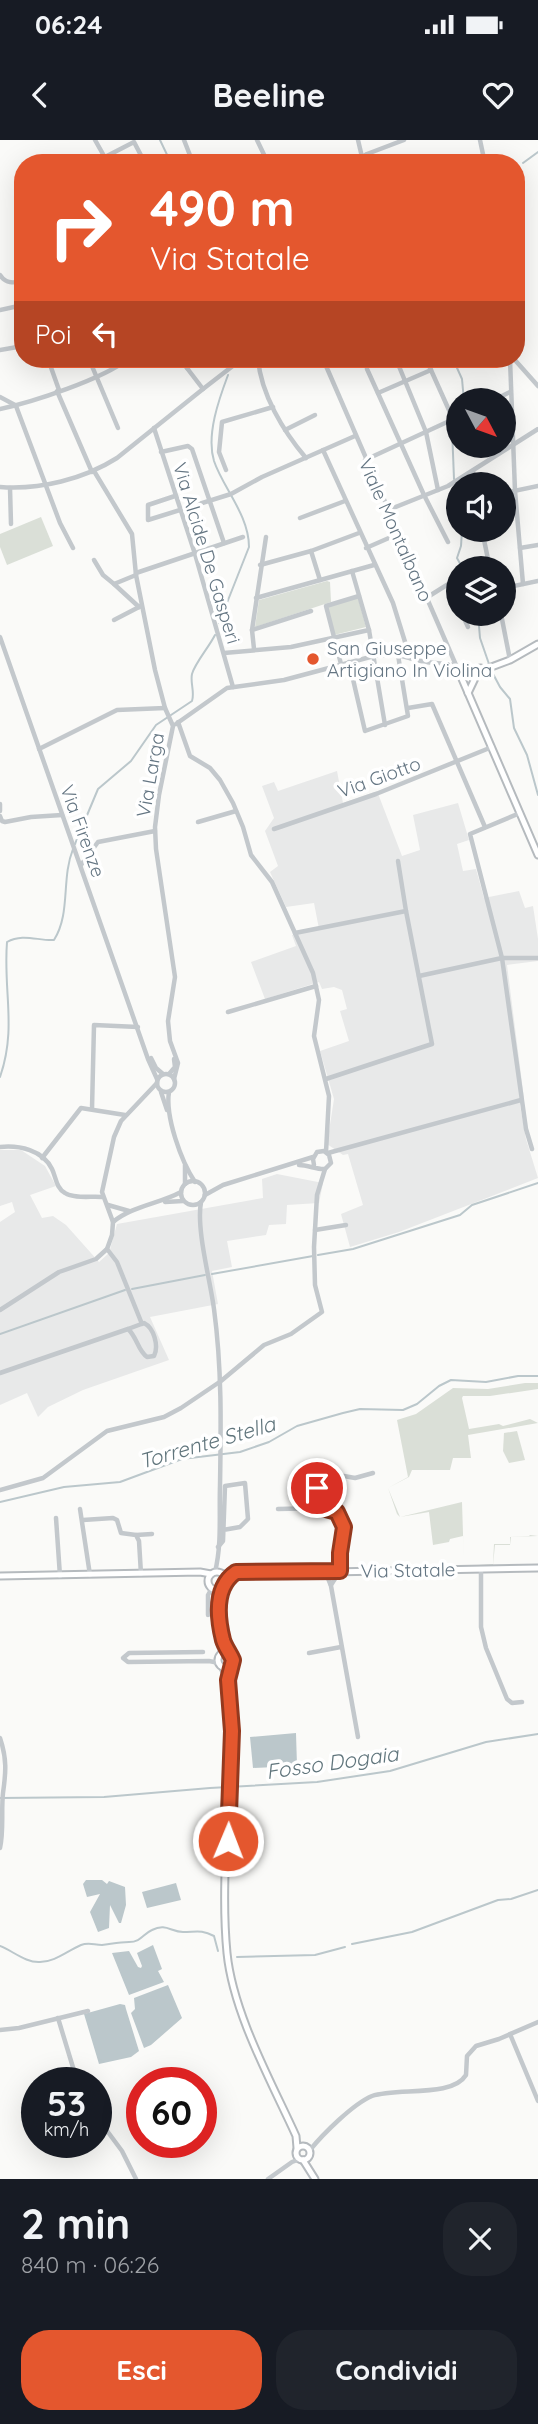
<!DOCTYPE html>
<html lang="it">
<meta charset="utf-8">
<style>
body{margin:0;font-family:Quicksand,sans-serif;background:#20242c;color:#f1f3f6;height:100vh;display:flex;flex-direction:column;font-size:26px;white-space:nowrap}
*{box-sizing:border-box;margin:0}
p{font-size:23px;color:#9ea1a6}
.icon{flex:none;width:38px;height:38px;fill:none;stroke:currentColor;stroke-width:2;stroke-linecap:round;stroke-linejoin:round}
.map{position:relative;height:2039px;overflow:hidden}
.side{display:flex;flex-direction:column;background:#171b24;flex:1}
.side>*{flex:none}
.hud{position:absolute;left:14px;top:14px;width:511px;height:214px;border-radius:28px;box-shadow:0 7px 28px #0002;background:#e4572e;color:#fff;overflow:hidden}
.needle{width:46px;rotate:131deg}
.tools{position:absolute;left:446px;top:248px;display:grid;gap:14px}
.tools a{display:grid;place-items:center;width:70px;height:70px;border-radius:50%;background:#171b24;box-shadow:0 7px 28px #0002;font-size:35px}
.speed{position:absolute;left:21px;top:1927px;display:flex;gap:14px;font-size:35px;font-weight:700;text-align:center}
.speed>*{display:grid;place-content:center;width:91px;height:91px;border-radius:50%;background:#171b24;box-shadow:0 7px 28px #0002;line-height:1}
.speed small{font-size:18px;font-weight:400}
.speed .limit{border:10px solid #d22;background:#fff;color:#111}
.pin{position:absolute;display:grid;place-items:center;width:60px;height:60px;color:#fff;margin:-30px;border:4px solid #fff;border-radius:50%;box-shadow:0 2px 7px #0007}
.me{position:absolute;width:77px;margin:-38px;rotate:1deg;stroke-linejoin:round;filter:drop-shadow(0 0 5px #0008)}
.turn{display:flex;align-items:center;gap:24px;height:147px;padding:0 21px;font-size:32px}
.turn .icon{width:91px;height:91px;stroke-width:2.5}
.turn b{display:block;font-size:49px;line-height:60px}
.then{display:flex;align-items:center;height:66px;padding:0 21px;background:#0003;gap:14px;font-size:26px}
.round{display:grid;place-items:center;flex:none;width:74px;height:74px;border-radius:28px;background:#20242c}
.summary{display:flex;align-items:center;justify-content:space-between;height:119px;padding:0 21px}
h1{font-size:42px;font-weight:700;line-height:52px}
.cta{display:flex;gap:14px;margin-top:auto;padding:14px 21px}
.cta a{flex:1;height:80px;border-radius:28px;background:#e4572e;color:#fff;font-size:28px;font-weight:700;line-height:80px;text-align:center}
.cta a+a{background:#20242c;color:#f1f3f6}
.status{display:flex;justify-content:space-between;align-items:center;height:49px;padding:0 35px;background:#171b24;direction:ltr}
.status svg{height:19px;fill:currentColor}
header{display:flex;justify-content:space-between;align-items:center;height:91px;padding:0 21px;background:#171b24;font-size:32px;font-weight:700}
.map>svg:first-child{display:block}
.built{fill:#e8e9e9}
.green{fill:#dadfd7}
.water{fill:#bbc7cb}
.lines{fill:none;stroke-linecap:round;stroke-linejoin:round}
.stream{stroke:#bbc7cb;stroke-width:2}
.major-casing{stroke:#b5babe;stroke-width:9}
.minor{stroke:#c3c8cc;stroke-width:4.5}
.major{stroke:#fff;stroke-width:5}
.route-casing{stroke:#94391e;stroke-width:18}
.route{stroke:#e4572e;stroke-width:12}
.poi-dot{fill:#e4572e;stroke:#fff;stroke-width:2.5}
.labels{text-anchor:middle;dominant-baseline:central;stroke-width:7;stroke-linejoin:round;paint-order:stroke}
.street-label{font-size:19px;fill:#657683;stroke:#fff}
.poi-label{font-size:19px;fill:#657683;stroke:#fff;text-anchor:start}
.water-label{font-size:21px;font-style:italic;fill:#60757c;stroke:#fff}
</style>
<div class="status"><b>06:24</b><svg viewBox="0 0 49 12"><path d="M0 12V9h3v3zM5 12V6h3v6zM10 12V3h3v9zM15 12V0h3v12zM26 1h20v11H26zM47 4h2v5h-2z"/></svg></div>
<header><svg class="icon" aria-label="back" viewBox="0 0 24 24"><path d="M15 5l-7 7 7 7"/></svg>Beeline<svg class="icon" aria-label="heart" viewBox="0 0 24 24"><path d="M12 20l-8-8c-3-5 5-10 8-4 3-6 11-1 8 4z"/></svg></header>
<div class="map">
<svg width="538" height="2039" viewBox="0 0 538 2039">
<rect width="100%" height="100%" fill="#fafaf8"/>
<!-- built -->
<g class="built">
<polygon points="337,631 343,663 377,651 402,716 420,710 413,675 458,663 469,700 457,704 463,731 476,729 484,758 519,751 525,768 533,766 538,799 538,821 507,825 524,958 520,965 526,999 538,1038 399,1092 350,1107 341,1074 363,1065 348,1014 343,1015 327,1004 334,959 320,911 349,901 340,871 347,869 342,850 334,847 322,849 319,842 265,859 251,822 296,806 292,795 319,789 314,763 286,767 270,732 278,726 265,691 274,678 262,646 274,642 278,651"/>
<polygon points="0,1010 21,1010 45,1026 56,1046 30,1055 42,1078 53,1076 66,1085 99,1122 109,1113 117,1084 263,1058 262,1039 277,1034 323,1043 319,1063 287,1065 286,1084 269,1085 266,1095 227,1101 232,1127 212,1131 218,1164 150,1177 169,1220 83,1250 48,1267 38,1277 27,1253 0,1265 0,1082 15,1072 12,1062 0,1066"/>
</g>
<!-- green -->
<g class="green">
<polygon points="41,377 53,406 7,425 0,407 0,394"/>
<polygon points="327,441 330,442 331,462 255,487 259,460"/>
<polygon points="358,458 366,487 334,495 327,466"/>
<polygon points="525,1243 538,1243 538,1249 490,1256 463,1256 462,1258 469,1289 499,1284 503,1286 530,1279 538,1283 468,1295 471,1318 453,1318 450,1330 412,1330 409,1337 388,1348 400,1377 462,1362 464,1426 493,1424 494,1404 510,1404 510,1397 529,1396 530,1395 538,1396 511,1397 510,1405 495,1405 493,1425 464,1426 463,1396 450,1399 449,1402 433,1405 429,1372 400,1377 397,1374 388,1348 408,1337 397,1280 416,1274 453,1248 488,1249"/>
<polygon points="517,1291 525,1320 509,1323 503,1311 504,1293"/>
</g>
<!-- water -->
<g class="water">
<polygon points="296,1593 297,1626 253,1628 250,1597"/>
<polygon points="86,1740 102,1740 107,1744 109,1741 125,1747 126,1765 121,1783 119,1783 110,1765 109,1788 98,1792 90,1772 100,1754 87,1757 83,1744"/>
<polygon points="176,1743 181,1760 147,1768 142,1752"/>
<polygon points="153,1805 162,1829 158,1831 164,1842 129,1855 112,1813 129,1811 138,1827 141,1828 142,1826 137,1813"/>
<polygon points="168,1845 182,1878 151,1905 144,1908 131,1873 135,1869 134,1858"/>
<polygon points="120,1864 125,1865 126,1869 139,1911 131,1917 99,1924 84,1874"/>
</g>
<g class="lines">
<!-- stream -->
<g class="stream">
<polyline points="160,0 171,23"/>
<polyline points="523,23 538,12"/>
<polyline points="453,219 462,239 464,261"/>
<polyline points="232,222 233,219"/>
<polyline points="454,339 452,288 458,281"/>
<polyline points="455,345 458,361"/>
<polyline points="462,390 461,406 457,418 463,429"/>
<polyline points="478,474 480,498 489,524"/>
<path d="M 219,483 L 249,407 C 249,375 223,348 214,321 C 206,295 219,259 228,235"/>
<polyline points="491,530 500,547 510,559 514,588 527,615 538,655"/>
<path d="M 75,704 L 98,649 L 131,621 L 156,585 L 192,561 C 195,552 190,543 192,534 C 195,523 209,507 215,495"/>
<path d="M 0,937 C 17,888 3,851 7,802 C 23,793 38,801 54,800 C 71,773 61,739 73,709"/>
<polyline points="318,1115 353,1109 460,1075 472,1065 538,1043"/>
<polyline points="212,1134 313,1116"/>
<polyline points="132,1149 205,1135"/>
<polyline points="0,1194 125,1150"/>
<polyline points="0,1362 64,1347 120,1342 182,1319 240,1312 269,1302 297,1286 343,1273 360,1269 403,1270 417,1264 439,1246 451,1240 486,1242 518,1236 538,1236"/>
<polyline points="0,1658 104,1657 210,1648 317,1642 390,1631 486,1602 538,1594"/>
<polyline points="352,1804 412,1792 498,1760 511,1759 538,1750"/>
<path d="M 0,1806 C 13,1811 26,1823 40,1822 C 55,1822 67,1811 81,1805 C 89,1802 94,1805 102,1805 C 111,1804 119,1802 129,1802 C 141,1802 143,1794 152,1790 C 166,1783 171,1792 183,1792 C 196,1792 201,1789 214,1796 L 218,1811"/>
<polyline points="237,1817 315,1815 345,1807"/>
</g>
<!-- major casing -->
<g class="major-casing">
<g id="major">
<polyline points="459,532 538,715"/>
<polyline points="459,532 481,528"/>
<polyline points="468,553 478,532 510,520 538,504"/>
<circle cx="217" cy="1441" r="9"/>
<polyline points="223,1434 538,1428"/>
<polyline points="0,1436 200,1432 211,1434"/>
<path d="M 214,1449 C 221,1469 225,1493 222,1513"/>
<circle cx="226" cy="1520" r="8"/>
<path d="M 223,1527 C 238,1566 231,1613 229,1654 C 226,1706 222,1761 227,1813 C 233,1873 271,1941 296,1996 L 297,2008"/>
<circle cx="303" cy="2013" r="7"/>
<polyline points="303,2020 315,2039"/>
</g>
</g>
<!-- minor -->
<g class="minor">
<polyline points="95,0 108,23"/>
<polyline points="184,0 193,23"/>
<polyline points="257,0 268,23"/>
<polyline points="358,0 362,17"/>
<polyline points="105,17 134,2 145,23"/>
<polyline points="353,23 367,14 404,0"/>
<polyline points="478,23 484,19 480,0"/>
<path d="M 0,135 C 5,143 14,144 23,140"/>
<polyline points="17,143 23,150"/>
<polyline points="0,170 23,165"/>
<polyline points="0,210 23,206"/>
<polyline points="48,219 59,250"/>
<polyline points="89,219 118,288"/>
<polyline points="180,219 203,249"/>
<path d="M 258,219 C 261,254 283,291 306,318"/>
<polyline points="323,219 459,532"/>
<polyline points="396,219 426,292 438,350"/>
<polyline points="426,219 453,279"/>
<polyline points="510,219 515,351 523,444"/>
<polyline points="514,219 538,246"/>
<polyline points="187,228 197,219"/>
<polyline points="367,229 424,355 448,402"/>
<polyline points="57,251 92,332"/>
<polyline points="378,253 431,230"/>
<polyline points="0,257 15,265"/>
<polyline points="492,261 510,252"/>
<polyline points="16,266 60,383 73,408"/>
<path d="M 0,269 C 33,262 103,239 128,219"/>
<polyline points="154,288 195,414 233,547"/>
<polyline points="285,290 315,275"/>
<polyline points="323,310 393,463 410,518"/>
<polyline points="161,312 188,306 192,309 224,403"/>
<polyline points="365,320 458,277"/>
<polyline points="226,330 219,312 222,282 273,267"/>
<polyline points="94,331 132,394 136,435 155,530 165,568 173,586 159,655 155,687 156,709 175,837 168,881 170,901 178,923 174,939"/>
<polyline points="473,331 475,345"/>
<path d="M 0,347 C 40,350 84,339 117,318 L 203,249 L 234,225 L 248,219"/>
<polyline points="10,348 11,384"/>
<polyline points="504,353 538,346"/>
<polyline points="175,356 148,365 148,380 231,354 262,337 355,296"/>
<polyline points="388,370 448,346 538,289"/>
<polyline points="300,378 345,361"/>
<polyline points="482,390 490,429"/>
<polyline points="366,408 398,394"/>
<polyline points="520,408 538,405"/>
<polyline points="311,411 320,440"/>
<polyline points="94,420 103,435 114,444 136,435"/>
<polyline points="260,425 311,411 359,393"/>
<polyline points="352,431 369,490 385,585"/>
<polyline points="136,433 243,397"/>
<polyline points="114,444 139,467"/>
<polyline points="448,445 458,467"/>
<polyline points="504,448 538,441"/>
<polyline points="256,458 374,425"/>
<polyline points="426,458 458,438"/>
<polyline points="462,474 468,487"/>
<polyline points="501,474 510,520"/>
<polyline points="114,480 141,466"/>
<polyline points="252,490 311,471"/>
<polyline points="0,497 148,919 157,939"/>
<polyline points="254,509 252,490 266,397"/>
<polyline points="224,513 291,507 369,490"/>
<polyline points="349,522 365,591 408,576 398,515"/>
<polyline points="341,524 326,466 359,456"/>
<polyline points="408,568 432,564 485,687"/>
<polyline points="178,582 190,616 210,628 220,640 233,663 243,687 251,715 272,742 313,833 319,860 314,896 329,956 326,1012"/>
<polyline points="176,584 227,548 284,540 374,516 394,514 425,522 456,525"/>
<polyline points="39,609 117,570 165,568"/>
<polyline points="0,664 0,671"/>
<polyline points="520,673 470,694 502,818 526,989 532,1009"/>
<polyline points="0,676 2,681 5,682 31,677 62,675"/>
<polyline points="198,682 236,671"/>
<polyline points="274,689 376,654 492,607"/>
<polyline points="81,725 98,702 155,691"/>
<polyline points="295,793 406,771 398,721"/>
<polyline points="419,836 502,818 538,818"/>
<polyline points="228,872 316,846"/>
<polyline points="151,918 156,928 163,934"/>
<circle cx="166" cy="943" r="9"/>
<polyline points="169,934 175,927 174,919"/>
<polyline points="326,939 432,904 406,771"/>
<polyline points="161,952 167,970"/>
<path d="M 169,952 C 165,976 181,1021 195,1042"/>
<polyline points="92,969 94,885 138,887"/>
<path d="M 0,1007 C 19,1005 43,1010 52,1029 C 56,1037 56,1048 65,1053 C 74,1059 91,1056 102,1057"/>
<polyline points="328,1013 521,960"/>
<polyline points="42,1018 81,968 125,975"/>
<polyline points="185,1025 185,1044"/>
<path d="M 299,1025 C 308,1025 318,1030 325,1029 L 331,1023 L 329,1015 L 324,1011 L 317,1012 L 313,1019 L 314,1025"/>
<circle cx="193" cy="1053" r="12"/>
<polyline points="205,1055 223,1045 313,1017"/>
<polyline points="165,1062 183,1061"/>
<path d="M 201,1062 C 196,1089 210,1139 214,1169 C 222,1228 221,1286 220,1346 C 219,1374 222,1404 215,1432"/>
<polyline points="108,1065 129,1071"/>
<path d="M 113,1082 C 132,1066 159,1064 181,1052"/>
<polyline points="315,1090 346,1085"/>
<polyline points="107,1109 117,1122 142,1184"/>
<polyline points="0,1170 59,1132 96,1119 107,1109 112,1095 113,1082 102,1052 114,997 121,981 157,943"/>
<path d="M 0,1233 L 128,1189 L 144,1183 C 154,1188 159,1206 154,1216 L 147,1217 C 138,1211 137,1197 128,1189"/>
<polyline points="0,1350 43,1338 107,1291 164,1277 181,1268 221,1241 264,1205 291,1194 322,1172 315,1145 314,1107 317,1055 325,1029"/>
<polyline points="322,1368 315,1354 317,1348 344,1336 355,1338 373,1333"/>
<polyline points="80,1369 90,1435"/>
<polyline points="278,1369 322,1368 334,1371 339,1375 344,1387 339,1413 340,1431 331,1445"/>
<polyline points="56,1378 60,1436"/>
<polyline points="83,1380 113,1378 117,1380 121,1393 136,1395 139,1401 141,1434"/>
<polyline points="136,1395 152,1394"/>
<polyline points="218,1407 223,1401 225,1346 245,1343 248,1379 240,1387 223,1390"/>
<polyline points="481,1429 481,1487 486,1508 507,1559 512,1563 522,1562"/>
<polyline points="325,1431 331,1446 358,1597"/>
<polyline points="208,1475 208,1455 212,1448"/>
<polyline points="203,1512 129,1513 123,1518 128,1522 209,1521 219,1523"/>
<polyline points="309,1513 341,1507"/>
<path d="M 0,1598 C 7,1619 6,1632 3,1653 C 1,1672 4,1690 0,1708"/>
<polyline points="58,1878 75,1934 79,1942"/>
<polyline points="0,1890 19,1888 88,1871"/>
<polyline points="510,1894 538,1961"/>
<polyline points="96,1976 122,2011 136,2039"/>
<path d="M 310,2010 C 323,1994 353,1964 372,1956 C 397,1947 452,1958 466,1935 L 467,1916 L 476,1906 L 499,1899 L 538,1882"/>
<polyline points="268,2039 292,2022 300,2019"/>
</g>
<!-- major -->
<use href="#major" class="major"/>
</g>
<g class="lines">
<!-- route casing -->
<g class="route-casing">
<path id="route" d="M 228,1701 L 232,1591 L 228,1540 L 233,1520 C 230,1513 225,1507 223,1500 C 217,1476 214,1447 236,1432 L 340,1431 L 340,1413 L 344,1387 L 337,1372 L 322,1368 L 315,1354 L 317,1348"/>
</g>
<!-- route -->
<use href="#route" class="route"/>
</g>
<!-- markers -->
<circle class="poi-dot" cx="313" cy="519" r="7"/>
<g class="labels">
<!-- street labels -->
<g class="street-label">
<text transform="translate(396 390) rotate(66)">Viale Montalbano</text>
<text transform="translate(207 413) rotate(73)">Via Alcide De Gasperi</text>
<text transform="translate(150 635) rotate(-80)">Via Larga</text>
<text transform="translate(379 637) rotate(-20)">Via Giotto</text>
<text transform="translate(83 691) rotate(70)">Via Firenze</text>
<text transform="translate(408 1430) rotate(-1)">Via Statale</text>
</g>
<!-- poi labels -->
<g class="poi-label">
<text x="327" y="508">San Giuseppe<tspan x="327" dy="22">Artigiano In Violina</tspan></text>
</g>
<!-- water labels -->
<g class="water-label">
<text transform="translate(207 1302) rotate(-16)">Torrente Stella</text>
<text transform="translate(332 1622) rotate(-8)">Fosso Dogaia</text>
</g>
</g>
</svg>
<div class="tools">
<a><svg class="needle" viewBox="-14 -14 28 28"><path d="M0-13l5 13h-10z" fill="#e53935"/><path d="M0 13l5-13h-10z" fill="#9ea1a6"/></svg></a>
<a><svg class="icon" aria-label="sound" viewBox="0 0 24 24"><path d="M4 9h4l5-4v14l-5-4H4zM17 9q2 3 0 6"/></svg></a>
<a><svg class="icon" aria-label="layers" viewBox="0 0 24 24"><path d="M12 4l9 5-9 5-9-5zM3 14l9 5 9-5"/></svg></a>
</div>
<div class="speed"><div>53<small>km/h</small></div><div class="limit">60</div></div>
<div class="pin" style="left:317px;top:1348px;background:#d93025"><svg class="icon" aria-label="arrive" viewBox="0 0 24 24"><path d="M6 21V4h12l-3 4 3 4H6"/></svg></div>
<svg class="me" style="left:228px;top:1701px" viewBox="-20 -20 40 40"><circle r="17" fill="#e4572e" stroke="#fff" stroke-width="3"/><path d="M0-11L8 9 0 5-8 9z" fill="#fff"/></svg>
<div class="hud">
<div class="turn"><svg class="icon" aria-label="right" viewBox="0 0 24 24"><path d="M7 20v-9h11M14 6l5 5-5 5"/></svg><div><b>490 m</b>Via Statale</div></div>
<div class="then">Poi<svg class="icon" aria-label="left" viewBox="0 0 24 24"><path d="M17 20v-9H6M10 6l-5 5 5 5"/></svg></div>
</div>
</div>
<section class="side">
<div class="summary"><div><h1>2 min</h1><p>840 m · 06:26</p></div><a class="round"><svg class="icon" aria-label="close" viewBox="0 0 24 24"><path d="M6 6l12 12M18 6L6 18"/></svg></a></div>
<div class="cta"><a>Esci</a><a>Condividi</a></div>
</section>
